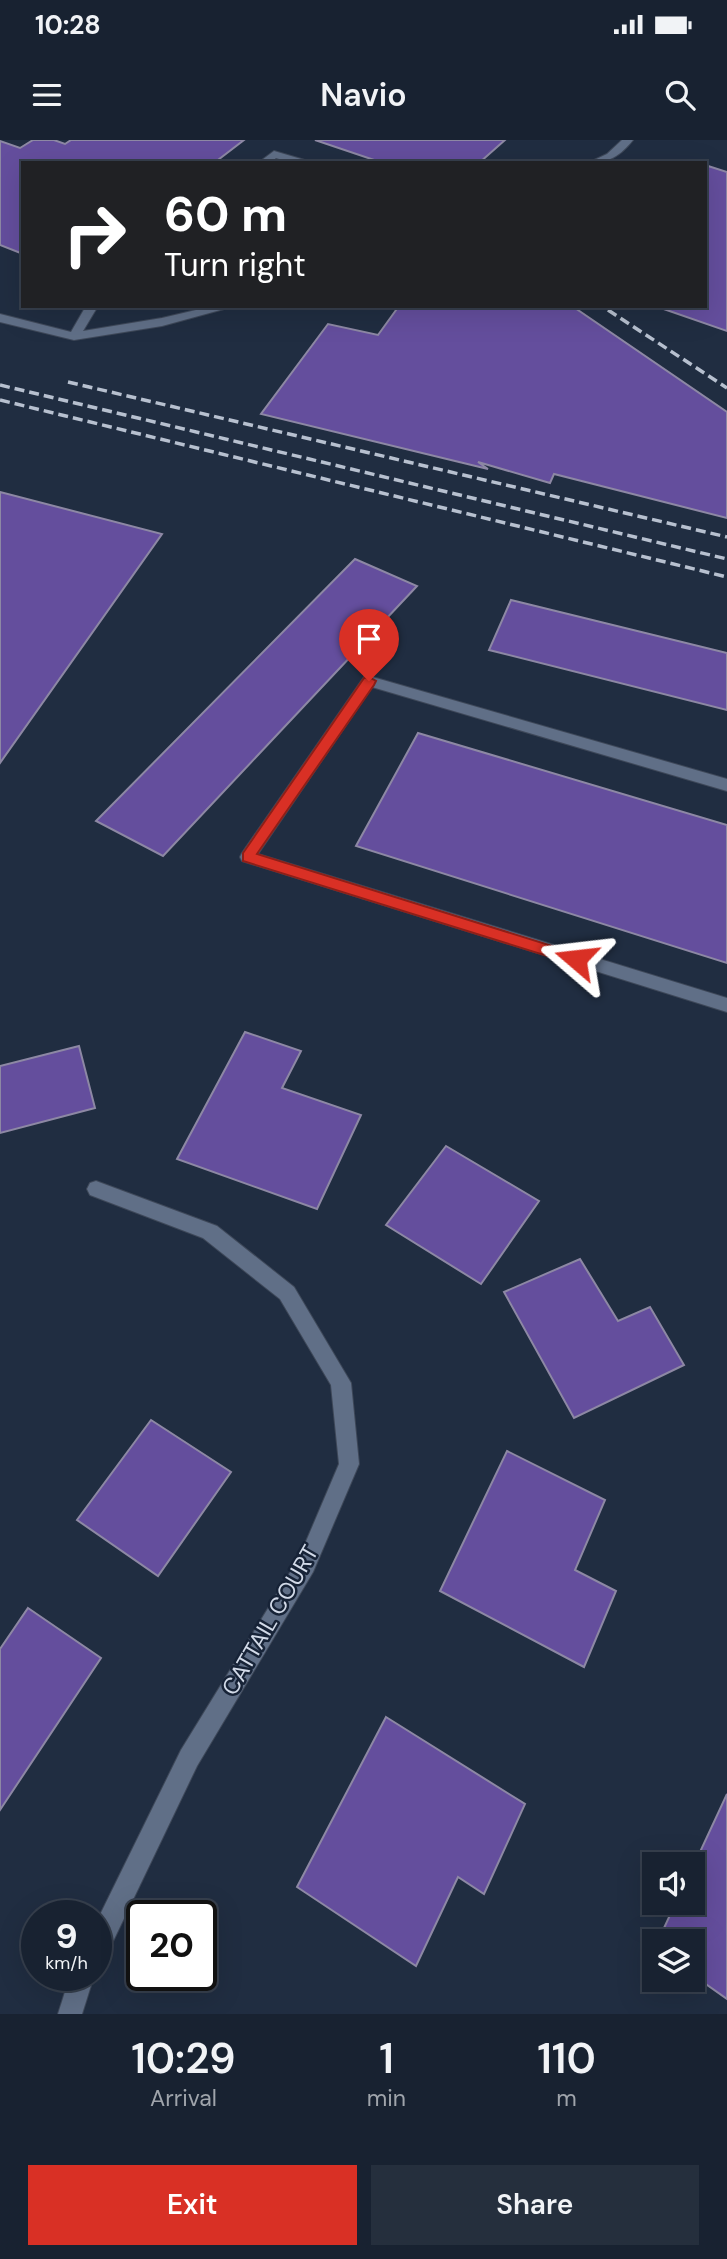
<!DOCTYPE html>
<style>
body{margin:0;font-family:"DM Sans",sans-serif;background:#252f3d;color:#f1f3f6;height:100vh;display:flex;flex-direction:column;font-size:26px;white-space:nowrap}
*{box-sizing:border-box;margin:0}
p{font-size:23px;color:#9fa4ab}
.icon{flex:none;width:38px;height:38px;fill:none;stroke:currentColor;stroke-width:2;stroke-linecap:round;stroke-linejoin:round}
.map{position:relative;height:1874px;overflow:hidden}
.drawer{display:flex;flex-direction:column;background:#182231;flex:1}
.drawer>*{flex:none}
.banner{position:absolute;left:21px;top:21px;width:686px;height:147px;border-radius:0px;box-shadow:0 7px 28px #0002,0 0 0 2px #363f4d;background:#202124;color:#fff;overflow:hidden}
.tools{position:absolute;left:642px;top:1712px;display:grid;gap:14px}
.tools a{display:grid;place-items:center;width:63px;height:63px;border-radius:0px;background:#182231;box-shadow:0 7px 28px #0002,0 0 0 2px #363f4d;font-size:35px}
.speed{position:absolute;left:21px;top:1760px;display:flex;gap:14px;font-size:35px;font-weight:700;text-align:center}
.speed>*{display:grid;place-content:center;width:91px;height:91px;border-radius:50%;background:#182231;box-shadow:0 7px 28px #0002,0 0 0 2px #363f4d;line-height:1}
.speed small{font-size:18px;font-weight:400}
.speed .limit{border:4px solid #111;border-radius:10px;background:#fff;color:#111}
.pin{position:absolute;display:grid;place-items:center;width:60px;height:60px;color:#fff;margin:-72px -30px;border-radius:50% 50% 50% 0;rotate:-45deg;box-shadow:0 0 7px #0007}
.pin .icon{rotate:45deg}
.me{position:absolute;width:77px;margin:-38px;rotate:287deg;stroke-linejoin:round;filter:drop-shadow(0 0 5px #0008)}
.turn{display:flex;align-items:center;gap:24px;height:147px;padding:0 28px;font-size:32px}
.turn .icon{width:91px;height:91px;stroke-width:2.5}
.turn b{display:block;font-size:49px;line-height:60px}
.eta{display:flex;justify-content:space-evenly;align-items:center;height:119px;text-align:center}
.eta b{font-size:42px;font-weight:600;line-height:49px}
.button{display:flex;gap:14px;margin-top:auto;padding:14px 28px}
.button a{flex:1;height:80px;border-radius:0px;background:#d93025;color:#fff;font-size:28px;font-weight:600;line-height:80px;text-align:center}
.button a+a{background:#252f3d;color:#f1f3f6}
.status{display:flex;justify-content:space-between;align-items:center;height:49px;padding:0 35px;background:#182231;direction:ltr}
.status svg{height:19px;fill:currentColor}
header{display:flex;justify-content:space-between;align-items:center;height:91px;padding:0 28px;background:#182231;font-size:32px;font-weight:600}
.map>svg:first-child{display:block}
.building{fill:#644e9d;stroke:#8d88a4;stroke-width:2}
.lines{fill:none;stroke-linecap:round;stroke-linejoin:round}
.minor-casing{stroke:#3e4859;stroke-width:2}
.minor{fill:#606f87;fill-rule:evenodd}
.rail{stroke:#b7c0cf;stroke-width:3.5;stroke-dasharray:10 5;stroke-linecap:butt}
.route{fill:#d93025;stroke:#8d1f18;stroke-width:2}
.labels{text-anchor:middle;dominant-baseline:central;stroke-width:5;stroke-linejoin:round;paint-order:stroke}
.street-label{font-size:23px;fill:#d2dae8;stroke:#172337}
</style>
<div class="status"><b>10:28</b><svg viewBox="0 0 49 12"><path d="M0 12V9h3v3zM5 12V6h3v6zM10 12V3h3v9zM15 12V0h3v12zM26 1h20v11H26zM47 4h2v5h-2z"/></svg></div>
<header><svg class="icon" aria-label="menu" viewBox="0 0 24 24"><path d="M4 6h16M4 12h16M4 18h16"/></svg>Navio<svg class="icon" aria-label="search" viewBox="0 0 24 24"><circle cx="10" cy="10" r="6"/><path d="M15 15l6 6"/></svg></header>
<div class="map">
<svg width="727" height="1874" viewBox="0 0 727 1874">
<rect width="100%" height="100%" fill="#202d41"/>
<!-- building -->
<g class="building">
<polygon points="33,0 54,0 65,4 71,0 244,0 214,23 23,23 23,114 0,105 0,1 20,8"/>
<polygon points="315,0 505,0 479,23 383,23"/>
<polygon points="705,25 727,32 727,191 655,166 705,166"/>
<polygon points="399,166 572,166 727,272 727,378 554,334 550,343 478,322 488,329 261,274 328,184 378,195"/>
<polygon points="0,352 162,394 0,623"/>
<polygon points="355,419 417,446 163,716 96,681"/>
<polygon points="511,460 727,513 727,570 489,510"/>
<polygon points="418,593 727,685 727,823 356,706"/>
<polygon points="245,892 301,911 282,948 361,975 317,1069 177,1019"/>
<polygon points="79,906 95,968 0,993 0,926"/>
<polygon points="446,1006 539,1061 481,1144 386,1085"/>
<polygon points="580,1119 618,1181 650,1167 684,1225 574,1278 504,1152"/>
<polygon points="151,1280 231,1332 158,1436 77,1380"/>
<polygon points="507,1311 605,1360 575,1430 616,1451 584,1527 440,1451"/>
<polygon points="28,1468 101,1518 0,1670 0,1509"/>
<polygon points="386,1577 525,1664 484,1754 458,1737 416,1826 297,1747"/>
<polygon points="727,1654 727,1859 693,1835 693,1801 658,1801 676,1762 693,1762 693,1727"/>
</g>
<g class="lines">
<!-- minor casing -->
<g class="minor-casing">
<g id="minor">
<path d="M 622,0 L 633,0 C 620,16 609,23 588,23 L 607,14 Z"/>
<polygon points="274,11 308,21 309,23 292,23 276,18 270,23 258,23"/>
<polygon points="86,166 98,166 83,191 162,178 213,166 235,166 162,186 74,200 0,182 0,174 71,192"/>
<polygon points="369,536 727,639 727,651 372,547 258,714 727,858 727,872 242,721 240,717 242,713 364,537"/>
<polygon points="96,1041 217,1086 294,1147 351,1243 359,1324 313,1432 197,1626 105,1818 96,1821 96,1783 181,1610 299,1418 339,1324 331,1245 280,1159 203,1098 90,1055 87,1049 90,1043"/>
<polygon points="70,1836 94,1836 82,1874 58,1874"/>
</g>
</g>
<!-- minor -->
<use href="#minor" class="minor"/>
<!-- rail -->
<g class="rail">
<polyline points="608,170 727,248"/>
<polyline points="68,242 727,397"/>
<polyline points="0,245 727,419"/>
<polyline points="0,260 727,437"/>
</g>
</g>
<!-- route -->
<polygon class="route" points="369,537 376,541 374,545 257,714 581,815 581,824 576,825 243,721 243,713 364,538"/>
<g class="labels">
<!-- street labels -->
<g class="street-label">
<text transform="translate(270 1480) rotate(-60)">CATTAIL COURT</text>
</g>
</g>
</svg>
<div class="tools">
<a><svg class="icon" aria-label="sound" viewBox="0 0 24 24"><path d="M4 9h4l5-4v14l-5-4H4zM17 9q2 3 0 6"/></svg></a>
<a><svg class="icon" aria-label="layers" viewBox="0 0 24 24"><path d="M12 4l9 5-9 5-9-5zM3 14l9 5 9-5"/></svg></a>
</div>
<div class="speed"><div>9<small>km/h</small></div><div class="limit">20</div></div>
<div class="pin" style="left:369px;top:541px;background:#d93025"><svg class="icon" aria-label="arrive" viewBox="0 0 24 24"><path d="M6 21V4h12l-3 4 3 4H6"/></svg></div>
<svg class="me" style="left:576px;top:819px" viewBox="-20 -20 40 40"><path d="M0-17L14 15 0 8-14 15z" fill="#d93025" stroke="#fff" stroke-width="4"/></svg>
<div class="banner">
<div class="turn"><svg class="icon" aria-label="right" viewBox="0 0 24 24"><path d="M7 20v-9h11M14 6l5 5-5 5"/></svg><div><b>60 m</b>Turn right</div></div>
</div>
</div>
<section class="drawer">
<div class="eta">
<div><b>10:29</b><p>Arrival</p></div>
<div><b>1</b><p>min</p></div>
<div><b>110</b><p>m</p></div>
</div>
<div class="button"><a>Exit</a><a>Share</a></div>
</section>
